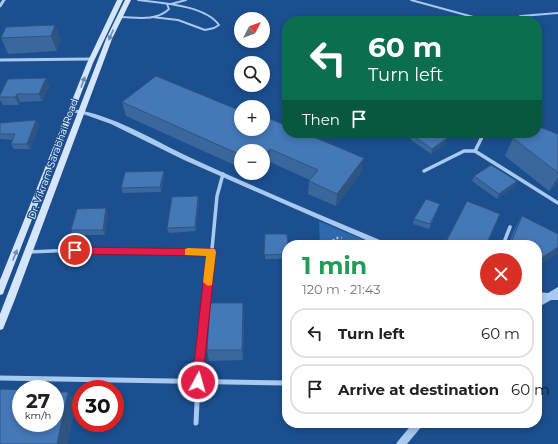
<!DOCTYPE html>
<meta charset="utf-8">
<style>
body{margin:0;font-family:Montserrat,sans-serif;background:#f2f2f2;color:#202124;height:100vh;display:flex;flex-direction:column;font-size:15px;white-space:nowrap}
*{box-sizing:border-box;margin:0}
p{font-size:13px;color:#757577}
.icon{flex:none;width:22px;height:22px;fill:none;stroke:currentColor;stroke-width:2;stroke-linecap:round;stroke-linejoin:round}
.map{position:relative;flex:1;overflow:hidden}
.side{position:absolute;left:282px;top:240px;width:260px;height:188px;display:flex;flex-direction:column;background:#fff;border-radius:16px;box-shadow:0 2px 6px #0003}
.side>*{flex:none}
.guide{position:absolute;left:282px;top:16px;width:260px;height:122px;border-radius:16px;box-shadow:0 2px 6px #0003;background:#0b6e4f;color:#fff;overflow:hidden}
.needle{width:26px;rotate:48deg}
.buttons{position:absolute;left:234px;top:12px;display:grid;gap:8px}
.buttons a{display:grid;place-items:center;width:36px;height:36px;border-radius:50%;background:#fff;box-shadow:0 2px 6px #0003;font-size:20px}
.speed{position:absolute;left:12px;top:380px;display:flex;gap:8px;font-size:20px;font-weight:700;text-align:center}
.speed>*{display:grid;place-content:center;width:52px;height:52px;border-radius:50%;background:#fff;box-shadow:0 2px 6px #0003;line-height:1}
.speed small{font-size:10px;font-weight:400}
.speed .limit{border:6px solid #d22;background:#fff;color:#111}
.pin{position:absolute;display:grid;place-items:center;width:34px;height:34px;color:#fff;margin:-17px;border:2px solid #fff;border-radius:50%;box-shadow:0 1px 4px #0007}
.me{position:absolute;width:44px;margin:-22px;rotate:6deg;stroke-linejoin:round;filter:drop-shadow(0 0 3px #0008)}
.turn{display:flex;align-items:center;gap:14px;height:84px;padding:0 20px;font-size:18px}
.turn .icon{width:52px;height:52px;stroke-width:2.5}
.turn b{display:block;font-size:28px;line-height:34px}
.then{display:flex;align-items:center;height:38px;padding:0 20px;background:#0003;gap:8px;font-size:15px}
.round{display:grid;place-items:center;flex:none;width:42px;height:42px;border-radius:21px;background:#f2f2f2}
.headline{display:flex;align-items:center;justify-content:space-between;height:68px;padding:0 20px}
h1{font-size:24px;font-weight:700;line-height:30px;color:#1e9e55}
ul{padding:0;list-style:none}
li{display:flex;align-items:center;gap:12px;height:50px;margin:0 8px 6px;padding:0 12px;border:2px solid #e0e0e0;border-radius:16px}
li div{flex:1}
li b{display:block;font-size:15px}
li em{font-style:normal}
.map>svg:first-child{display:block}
.green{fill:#2e69ad}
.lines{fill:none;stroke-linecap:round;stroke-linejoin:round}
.path{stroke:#a9c9ee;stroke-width:2.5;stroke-dasharray:2 3;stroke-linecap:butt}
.service{stroke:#a9c9ee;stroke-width:2}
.minor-far2{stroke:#a9c9ee;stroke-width:3}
.minor-far1{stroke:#a9c9ee;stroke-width:3.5}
.minor{stroke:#a9c9ee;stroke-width:5}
.tertiary{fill:#a9c9ee;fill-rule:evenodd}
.secondary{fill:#d6e6fa;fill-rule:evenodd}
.wall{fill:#3a679d}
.shaded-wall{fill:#305480}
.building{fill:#4478b7;stroke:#305480}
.oneway{fill:#668bba}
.route{fill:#e11d48;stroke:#92132f}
.slow{fill:#f59e0b}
.labels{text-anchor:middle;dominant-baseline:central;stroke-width:3;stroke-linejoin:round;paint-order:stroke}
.street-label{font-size:10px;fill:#fff;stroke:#1b4f8f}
</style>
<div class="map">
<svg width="558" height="444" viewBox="0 0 558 444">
<rect width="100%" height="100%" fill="#1b4f8f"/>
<!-- green -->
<polygon class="green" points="319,221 375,245 320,245"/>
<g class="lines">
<!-- path -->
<polyline class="path" points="330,245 335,238 342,238"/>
<!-- service -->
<g class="service">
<path d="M 138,0 C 161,3 205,5 219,25 L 214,28 L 205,30 L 178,20 L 152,17"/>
<polyline points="411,0 488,21"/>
<polyline points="171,4 186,0"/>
<path d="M 119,17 C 135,17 156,22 169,9 L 167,4"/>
<polyline points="509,21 521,16 558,13"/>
</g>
<!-- minor-far2 -->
<g class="minor-far2">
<polyline points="0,6 4,0"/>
<polyline points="0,60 91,59"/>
</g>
<!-- minor-far1 -->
<g class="minor-far1">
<polyline points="475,151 558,203"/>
<polyline points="424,171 464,151 475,151 484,133"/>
<polyline points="503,245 510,227"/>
<polyline points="29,252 75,250 212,252"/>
<polyline points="211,260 217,196 223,174"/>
</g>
<!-- minor -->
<g class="minor">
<polyline points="0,378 287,383"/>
<polyline points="196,423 198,382 211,259"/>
</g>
<!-- tertiary -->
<g class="tertiary">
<path d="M 72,109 C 114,115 151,139 189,157 C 254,187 321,215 387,243 L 388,245 L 377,245 L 357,236 L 184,160 L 111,124 L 83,114 L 70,112 L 69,111 Z"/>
<polygon points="558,287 558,300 551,300 537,308 537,301 540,299 537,298 537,292 548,293"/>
<polygon points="413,423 424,423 422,426 407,444 396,444 398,441"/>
</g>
<!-- secondary -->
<g class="secondary">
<polygon points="117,0 123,0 93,63 4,291 3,294 0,295 0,280 87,63"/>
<polygon points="125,0 131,0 112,39 15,299 3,329 0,330 0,314 106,39"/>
</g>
</g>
<!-- wall -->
<g class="wall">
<polygon points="55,25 60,40 57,51 8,54 1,38"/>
<polygon points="46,78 49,86 42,101 20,102 19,105 3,105 0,100 0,95"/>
<polygon points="122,102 362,171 336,206 308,194 309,181 310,180 270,162 263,170 263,151 241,151 241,168 126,116"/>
<polygon points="36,120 39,125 30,149 14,149 11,144 13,140 0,139 0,123"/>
<polygon points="558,134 558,182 549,191 505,156 513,138"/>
<polygon points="412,135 447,138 445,144 431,154 411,140"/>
<polygon points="252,173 260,173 258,176"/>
<polygon points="165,176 161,192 123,193 121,188"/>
<polygon points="474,176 515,186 497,199 472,181"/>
<polygon points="198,196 199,201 196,231 169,233 167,228"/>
<polygon points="440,204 429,229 413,224 414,219"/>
<polygon points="108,213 105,235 74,235 71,230"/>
<polygon points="522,216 558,253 537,267 537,245 508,245 515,228"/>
<polygon points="265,234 287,245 287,259 265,259"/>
<polygon points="446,242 486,245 445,245"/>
<polygon points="244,314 243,360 209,361 207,350"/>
</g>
<!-- shaded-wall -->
<g class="shaded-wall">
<polygon points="55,25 60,40 57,51 51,36"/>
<polygon points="46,78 49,86 42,101 39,94"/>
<polygon points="17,94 20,102 19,105 15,97"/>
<polygon points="36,120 39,125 30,149 27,144"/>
<polygon points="447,138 445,144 431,154 432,149"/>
<polygon points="270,149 270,162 263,170 263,157"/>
<polygon points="364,158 362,171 336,206 337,194"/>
<polygon points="164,171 165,176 161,192 160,187"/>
<polygon points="558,177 558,182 549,191"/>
<polygon points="517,181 515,186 497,199 499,194"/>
<polygon points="198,196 199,201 196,231 195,227"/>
<polygon points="106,208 108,213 105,235 103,230"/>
<polygon points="558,247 558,253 537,267 537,261"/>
<polygon points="243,303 244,314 243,360 242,350"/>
<polygon points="68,392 76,402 68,444 57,444"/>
</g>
<!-- building -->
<g class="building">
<polygon points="55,25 51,36 1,38 6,27"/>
<polygon points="156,76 241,111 241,129 263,129 263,116 287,126 287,133 304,133 364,158 337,194 309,181 318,170 270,149 263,157 263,151 241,151 241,155 122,102"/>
<polygon points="46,78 39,94 17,94 15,97 0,97 0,95 8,79"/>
<polygon points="36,120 27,144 11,144 15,134 0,134 0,123"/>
<polygon points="537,126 558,134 558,173 513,138 520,133 537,133"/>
<polygon points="416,133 439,133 447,138 432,149 412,135"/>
<polygon points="491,165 517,181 499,194 474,176"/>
<polygon points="164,171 160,187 121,188 125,172"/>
<polygon points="198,196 195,227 167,228 172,197"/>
<polygon points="426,199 440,204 430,224 414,219"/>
<polygon points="467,201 500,214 486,245 452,245 446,242"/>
<polygon points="106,208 103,230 71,230 77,209"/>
<polygon points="522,216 558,234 558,247 537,261 537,245 510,245"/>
<polygon points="265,234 287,234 288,245 287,245 287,254 264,255"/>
<polygon points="210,303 243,303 242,350 207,350"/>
<polygon points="1,389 21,390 21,423 55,423 55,392 68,392 57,444 0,444 0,390"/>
</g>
<!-- one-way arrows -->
<defs><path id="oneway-solid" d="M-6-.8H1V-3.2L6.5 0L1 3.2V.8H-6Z"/></defs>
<g class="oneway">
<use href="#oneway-solid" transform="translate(111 35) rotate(113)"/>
<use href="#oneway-solid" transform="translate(83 82) rotate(-70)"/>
<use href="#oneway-solid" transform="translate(15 255) rotate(-68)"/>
</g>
<!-- route -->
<polygon class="route" points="75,247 215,249 216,252 202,386 198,387 194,386 192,382 206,256 75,254 70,250"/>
<!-- slow -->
<polygon class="slow" points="188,248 215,249 216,252 212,285 208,286 203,282 206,256 185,255 185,249"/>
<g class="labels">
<!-- street labels -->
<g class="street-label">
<text transform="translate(53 159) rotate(-70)">Dr. Vikram Sarabhai Road</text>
</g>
</g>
</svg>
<div class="buttons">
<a><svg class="needle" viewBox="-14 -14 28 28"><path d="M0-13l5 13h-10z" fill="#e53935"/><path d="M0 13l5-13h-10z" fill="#757577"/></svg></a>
<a><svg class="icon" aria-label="search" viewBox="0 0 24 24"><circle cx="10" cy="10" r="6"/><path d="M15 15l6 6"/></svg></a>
<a>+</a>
<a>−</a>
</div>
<div class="speed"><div>27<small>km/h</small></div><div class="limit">30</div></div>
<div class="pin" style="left:75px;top:250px;background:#d93025"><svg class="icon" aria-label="arrive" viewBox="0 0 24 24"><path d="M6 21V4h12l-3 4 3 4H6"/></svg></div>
<svg class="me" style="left:198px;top:382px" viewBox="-20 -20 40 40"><circle r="17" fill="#e11d48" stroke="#fff" stroke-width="3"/><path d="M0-11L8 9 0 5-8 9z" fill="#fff"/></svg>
<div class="guide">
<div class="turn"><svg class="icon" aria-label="left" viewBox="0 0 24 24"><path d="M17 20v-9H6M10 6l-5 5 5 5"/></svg><div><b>60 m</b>Turn left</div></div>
<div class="then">Then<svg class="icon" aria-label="arrive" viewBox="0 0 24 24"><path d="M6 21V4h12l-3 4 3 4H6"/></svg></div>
</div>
<section class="side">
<div class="headline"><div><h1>1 min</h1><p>120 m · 21:43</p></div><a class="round" style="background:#d93025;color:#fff"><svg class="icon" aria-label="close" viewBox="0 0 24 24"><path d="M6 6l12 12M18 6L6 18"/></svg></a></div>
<ul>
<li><svg class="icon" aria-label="left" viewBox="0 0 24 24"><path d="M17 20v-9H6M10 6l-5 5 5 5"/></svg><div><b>Turn left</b></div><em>60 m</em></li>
<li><svg class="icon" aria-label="arrive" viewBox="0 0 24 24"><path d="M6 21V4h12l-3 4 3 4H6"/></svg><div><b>Arrive at destination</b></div><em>60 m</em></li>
</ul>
</section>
</div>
